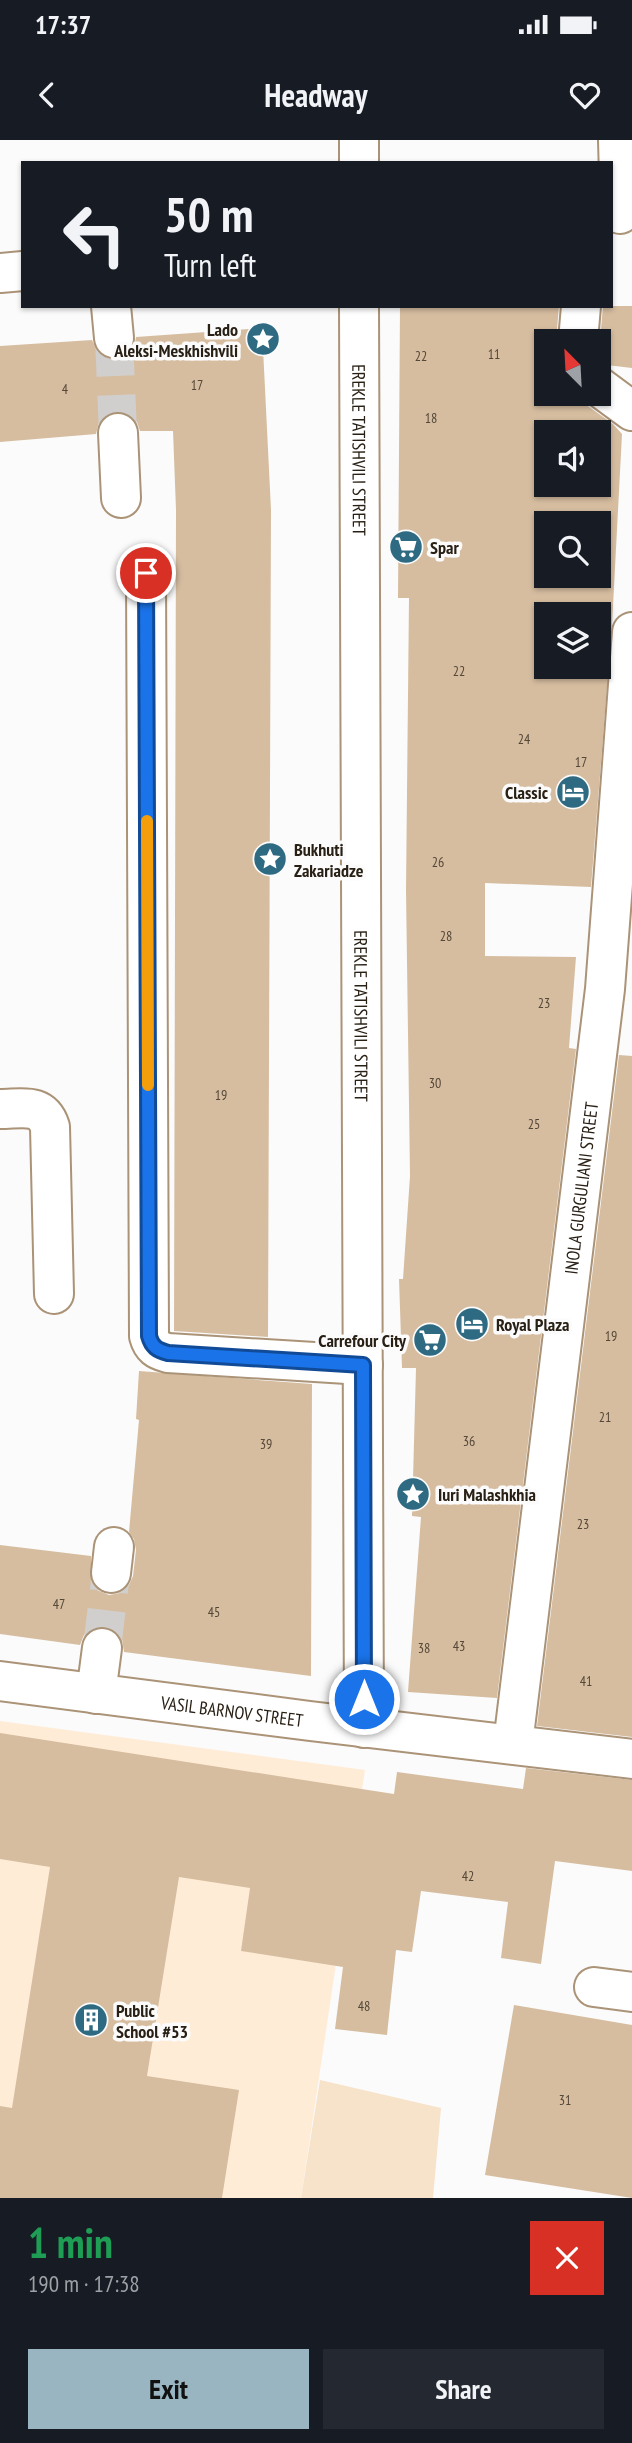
<!DOCTYPE html>
<meta charset="utf-8">
<style>
body{margin:0;font-family:"PT Sans Narrow",sans-serif;background:#242831;color:#f1f3f6;height:100vh;display:flex;flex-direction:column;font-size:26px;white-space:nowrap}
*{box-sizing:border-box;margin:0}
p{font-size:23px;color:#9ea1a6}
.icon{flex:none;width:38px;height:38px;fill:none;stroke:currentColor;stroke-width:2;stroke-linecap:round;stroke-linejoin:round}
.map{position:relative;height:2058px;overflow:hidden}
.panel{display:flex;flex-direction:column;background:#171b24;flex:1}
.panel>*{flex:none}
.top-card{position:absolute;left:21px;top:21px;width:592px;height:147px;border-radius:0px;box-shadow:0 2px 5px #0004;background:#171b24;color:#f1f3f6;overflow:hidden}
.needle{width:46px;rotate:336deg}
.controls{position:absolute;left:534px;top:189px;display:grid;gap:14px}
.controls a{display:grid;place-items:center;width:77px;height:77px;border-radius:0px;background:#171b24;box-shadow:0 2px 5px #0004;font-size:35px}
.pin{position:absolute;display:grid;place-items:center;width:60px;height:60px;color:#fff;margin:-30px;border:4px solid #fff;border-radius:50%;box-shadow:0 2px 7px #0007}
.me{position:absolute;width:77px;margin:-38px;rotate:0deg;stroke-linejoin:round;filter:drop-shadow(0 0 5px #0008)}
.turn{display:flex;align-items:center;gap:24px;height:147px;padding:0 28px;font-size:32px}
.turn .icon{width:91px;height:91px;stroke-width:2.5}
.turn b{display:block;font-size:49px;line-height:60px}
.round{display:grid;place-items:center;flex:none;width:74px;height:74px;border-radius:0px;background:#242831}
.headline{display:flex;align-items:center;justify-content:space-between;height:119px;padding:0 28px}
h1{font-size:42px;font-weight:700;line-height:52px;color:#1e9e55}
.primary-button{display:flex;gap:14px;margin-top:auto;padding:14px 28px}
.primary-button a{flex:1;height:80px;border-radius:0px;background:#99b5c2;color:#111;font-size:28px;font-weight:700;line-height:80px;text-align:center}
.primary-button a+a{background:#242831;color:#f1f3f6}
.status{display:flex;justify-content:space-between;align-items:center;height:49px;padding:0 35px;background:#171b24;direction:ltr}
.status svg{height:19px;fill:currentColor}
header{display:flex;justify-content:space-between;align-items:center;height:91px;padding:0 28px;background:#171b24;font-size:32px;font-weight:700}
.map>svg:first-child{display:block}
.built{fill:#ffecd6}
.green{fill:#f7e2ca}
.building{fill:#d6bda0;fill-rule:evenodd}
.lines{fill:none;stroke-linecap:round;stroke-linejoin:round}
.minor-tunnel{stroke:#d1cfcd;stroke-width:38;stroke-dasharray:38 19;stroke-linecap:butt}
.minor-casing{stroke:#ab9377;stroke-width:42}
.minor{stroke:#fff;stroke-width:38}
.route-casing{stroke:#114b97;stroke-width:18}
.route{stroke:#1a73e8;stroke-width:12}
.slow{stroke:#f59e0b;stroke-width:12}
.labels{text-anchor:middle;dominant-baseline:central;stroke-width:7;stroke-linejoin:round;paint-order:stroke}
.number-label{font-size:14px;fill:#544738}
.poi-label{font-size:18px;font-weight:bold;fill:#292015;stroke:#fbfbfb;text-anchor:start}
.street-label{font-size:18px;fill:#292015;stroke:#fbfbfb}
</style>
<div class="status"><b>17:37</b><svg viewBox="0 0 49 12"><path d="M0 12V9h3v3zM5 12V6h3v6zM10 12V3h3v9zM15 12V0h3v12zM26 1h20v11H26zM47 4h2v5h-2z"/></svg></div>
<header><svg class="icon" aria-label="back" viewBox="0 0 24 24"><path d="M15 5l-7 7 7 7"/></svg>Headway<svg class="icon" aria-label="heart" viewBox="0 0 24 24"><path d="M12 20l-8-8c-3-5 5-10 8-4 3-6 11-1 8 4z"/></svg></header>
<div class="map">
<svg width="632" height="2058" viewBox="0 0 632 2058">
<rect width="100%" height="100%" fill="#fbfbfb"/>
<!-- built -->
<polygon class="built" points="0,1581 365,1630 301,2058 0,2058"/>
<!-- green -->
<polygon class="green" points="320,1940 441,1968 433,2058 301,2058"/>
<!-- building -->
<g class="building">
<path d="M 400,166 L 559,166 L 556,201 L 546,201 L 546,254 L 578,254 L 585,264 L 613,284 L 622,294 L 612,485 L 591,747 L 485,743 L 485,816 L 576,817 L 569,908 L 576,909 L 497,1558 L 408,1552 L 421,1377 L 412,1376 L 416,1228 L 402,1228 L 399,1139 L 403,1139 L 410,1036 L 406,750 L 409,458 L 398,458 ZM 546,292 L 598,292 L 598,345 L 546,345 ZM 546,383 L 598,383 L 598,436 L 546,436 ZM 546,474 L 598,474 L 598,527 L 546,527 Z"/>
<polygon points="603,166 632,166 632,228 598,224"/>
<polygon points="262,188 271,370 268,1197 174,1191 176,370 173,291 140,291 137,282 129,274 116,271 107,274 99,282 96,294 0,302 0,206 92,200 97,211 104,218 115,220 127,215 134,208 136,197"/>
<polygon points="619,915 632,916 632,1597 537,1586"/>
<polygon points="139,1231 312,1244 311,1536 124,1512 122,1499 116,1491 105,1486 93,1488 84,1495 80,1505 0,1494 0,1405 91,1416 91,1441 97,1450 109,1455 120,1453 129,1445 133,1436 136,1410 134,1399 129,1392 139,1280 136,1279"/>
<polygon points="0,1593 394,1654 397,1632 523,1649 526,1628 632,1640 632,1731 555,1721 541,1824 501,1818 508,1762 421,1751 412,1812 396,1810 387,1895 335,1889 343,1827 241,1811 250,1748 179,1737 147,1936 239,1950 222,2058 0,2058 0,1966 12,1968 50,1727 0,1719"/>
<polygon points="514,1865 632,1885 632,2058 485,2035"/>
</g>
<g class="lines">
<!-- minor-tunnel -->
<g class="minor-tunnel">
<polyline points="114,198 118,293"/>
<polyline points="102,1508 111,1433"/>
</g>
<!-- minor casing -->
<g class="minor-casing">
<g id="minor">
<polyline points="359,0 359,23"/>
<polyline points="618,0 620,74"/>
<polyline points="0,133 23,131"/>
<polyline points="111,166 114,198"/>
<path id="s1" d="M 359,166 L 364,1588"/>
<polyline points="578,201 581,166"/>
<polyline points="598,246 632,271"/>
<polyline points="118,293 121,358"/>
<path d="M 146,433 L 149,1196 C 152,1207 157,1210 168,1213 L 363,1225"/>
<path d="M 0,969 C 22,969 42,962 50,987 L 54,1154"/>
<polyline points="111,1433 114,1407"/>
<path id="s2" d="M 0,1541 L 310,1581 L 632,1619"/>
<polyline points="96,1554 102,1508"/>
<path id="s3" d="M 513,1604 L 605,849 L 632,492"/>
<polyline points="594,1847 632,1852"/>
</g>
</g>
<!-- minor -->
<use href="#minor" class="minor"/>
</g>
<g class="lines">
<!-- route casing -->
<g class="route-casing">
<path id="route" d="M 146,433 L 149,1196 C 152,1207 157,1210 168,1213 L 363,1225 L 364,1559"/>
</g>
<!-- route -->
<use href="#route" class="route"/>
<!-- slow -->
<polyline class="slow" points="147,681 148,945"/>
</g>
<!-- icons -->
<defs>
<g id="sight-disc" transform="scale(1.75)"><circle r="9.5" fill="#2e6a82" stroke="#fbfbfb"/><path d="M0-6L1.8-2.2L6-1.7L2.9 1.2L3.7 5.4L0 3.3L-3.7 5.4L-2.9 1.2L-6-1.7L-1.8-2.2Z" fill="#fff"/></g>
<g id="supermarket-disc" transform="scale(1.75)"><circle r="9.5" fill="#2e6a82" stroke="#fbfbfb"/><path d="M-6-5.5h2.5l.6 2H6L4.5 2H-2.5L-4.4-4H-6ZM-1.5 3.2a1.3 1.3 0 1 0 .1 0ZM3 3.2a1.3 1.3 0 1 0 .1 0Z" fill="#fff"/></g>
<g id="hotel-disc" transform="scale(1.75)"><circle r="9.5" fill="#2e6a82" stroke="#fbfbfb"/><path d="M-6-4.5h1.5V1H6V5H4.5V3h-9V5H-6ZM-4 0a1.8 1.8 0 1 1 3.6 0ZM.5 0V-2.5h3Q6-2.5 6 0Z" fill="#fff"/></g>
<g id="building-disc" transform="scale(1.75)"><circle r="9.5" fill="#2e6a82" stroke="#fbfbfb"/><path d="M-4-6H4V6H1V3H-1V6H-4ZM-2.5-4.3h1.7v1.8h-1.7ZM.8-4.3h1.7v1.8H.8ZM-2.5-1h1.7V.8h-1.7ZM.8-1h1.7V.8H.8Z" fill="#fff"/></g>
</defs>
<g fill-rule="evenodd">
<use href="#sight-disc" x="263" y="199"/>
<use href="#supermarket-disc" x="406" y="407"/>
<use href="#hotel-disc" x="573" y="652"/>
<use href="#sight-disc" x="270" y="719"/>
<use href="#hotel-disc" x="472" y="1184"/>
<use href="#supermarket-disc" x="430" y="1200"/>
<use href="#sight-disc" x="413" y="1354"/>
<use href="#building-disc" x="91" y="1880"/>
</g>
<g class="labels">
<!-- number labels -->
<g class="number-label">
<text x="494" y="214">11</text>
<text x="421" y="216">22</text>
<text x="197" y="245">17</text>
<text x="65" y="249">4</text>
<text x="431" y="278">18</text>
<text x="459" y="531">22</text>
<text x="524" y="599">24</text>
<text x="581" y="622">17</text>
<text x="438" y="722">26</text>
<text x="446" y="796">28</text>
<text x="544" y="863">23</text>
<text x="435" y="943">30</text>
<text x="221" y="955">19</text>
<text x="534" y="984">25</text>
<text x="611" y="1196">19</text>
<text x="605" y="1277">21</text>
<text x="469" y="1301">36</text>
<text x="266" y="1304">39</text>
<text x="583" y="1384">23</text>
<text x="59" y="1464">47</text>
<text x="214" y="1472">45</text>
<text x="459" y="1506">43</text>
<text x="424" y="1508">38</text>
<text x="586" y="1541">41</text>
<text x="468" y="1736">42</text>
<text x="364" y="1866">48</text>
<text x="565" y="1960">31</text>
</g>
<!-- poi labels -->
<g class="poi-label">
<text x="238" y="189" text-anchor="end">Lado<tspan x="238" dy="21">Aleksi-Meskhishvili</tspan></text>
<text x="430" y="407">Spar</text>
<text x="548" y="652" text-anchor="end">Classic</text>
<text x="294" y="709">Bukhuti<tspan x="294" dy="21">Zakariadze</tspan></text>
<text x="496" y="1184">Royal Plaza</text>
<text x="406" y="1200" text-anchor="end">Carrefour City</text>
<text x="438" y="1354">Iuri Malashkhia</text>
<text x="116" y="1870">Public<tspan x="116" dy="21">School #53</tspan></text>
</g>
<!-- street labels -->
<g class="street-label">
<text stroke="none"><textPath href="#s1" startOffset="144">EREKLE TATISHVILI STREET</textPath></text>
<text stroke="none"><textPath href="#s1" startOffset="710">EREKLE TATISHVILI STREET</textPath></text>
<text stroke="none"><textPath href="#s3" startOffset="560">INOLA GURGULIANI STREET</textPath></text>
<text stroke="none"><textPath href="#s2" startOffset="234">VASIL BARNOV STREET</textPath></text>
</g>
</g>
</svg>
<div class="controls">
<a><svg class="needle" viewBox="-14 -14 28 28"><path d="M0-13l5 13h-10z" fill="#e53935"/><path d="M0 13l5-13h-10z" fill="#9ea1a6"/></svg></a>
<a><svg class="icon" aria-label="sound" viewBox="0 0 24 24"><path d="M4 9h4l5-4v14l-5-4H4zM17 9q2 3 0 6"/></svg></a>
<a><svg class="icon" aria-label="search" viewBox="0 0 24 24"><circle cx="10" cy="10" r="6"/><path d="M15 15l6 6"/></svg></a>
<a><svg class="icon" aria-label="layers" viewBox="0 0 24 24"><path d="M12 4l9 5-9 5-9-5zM3 14l9 5 9-5"/></svg></a>
</div>
<div class="pin" style="left:146px;top:433px;background:#d93025"><svg class="icon" aria-label="arrive" viewBox="0 0 24 24"><path d="M6 21V4h12l-3 4 3 4H6"/></svg></div>
<svg class="me" style="left:364px;top:1559px" viewBox="-20 -20 40 40"><circle r="17" fill="#1a73e8" stroke="#fff" stroke-width="3"/><path d="M0-11L8 9 0 5-8 9z" fill="#fff"/></svg>
<div class="top-card">
<div class="turn"><svg class="icon" aria-label="left" viewBox="0 0 24 24"><path d="M17 20v-9H6M10 6l-5 5 5 5"/></svg><div><b>50 m</b>Turn left</div></div>
</div>
</div>
<section class="panel">
<div class="headline"><div><h1>1 min</h1><p>190 m · 17:38</p></div><a class="round" style="background:#d93025;color:#fff"><svg class="icon" aria-label="close" viewBox="0 0 24 24"><path d="M6 6l12 12M18 6L6 18"/></svg></a></div>
<div class="primary-button"><a>Exit</a><a>Share</a></div>
</section>
